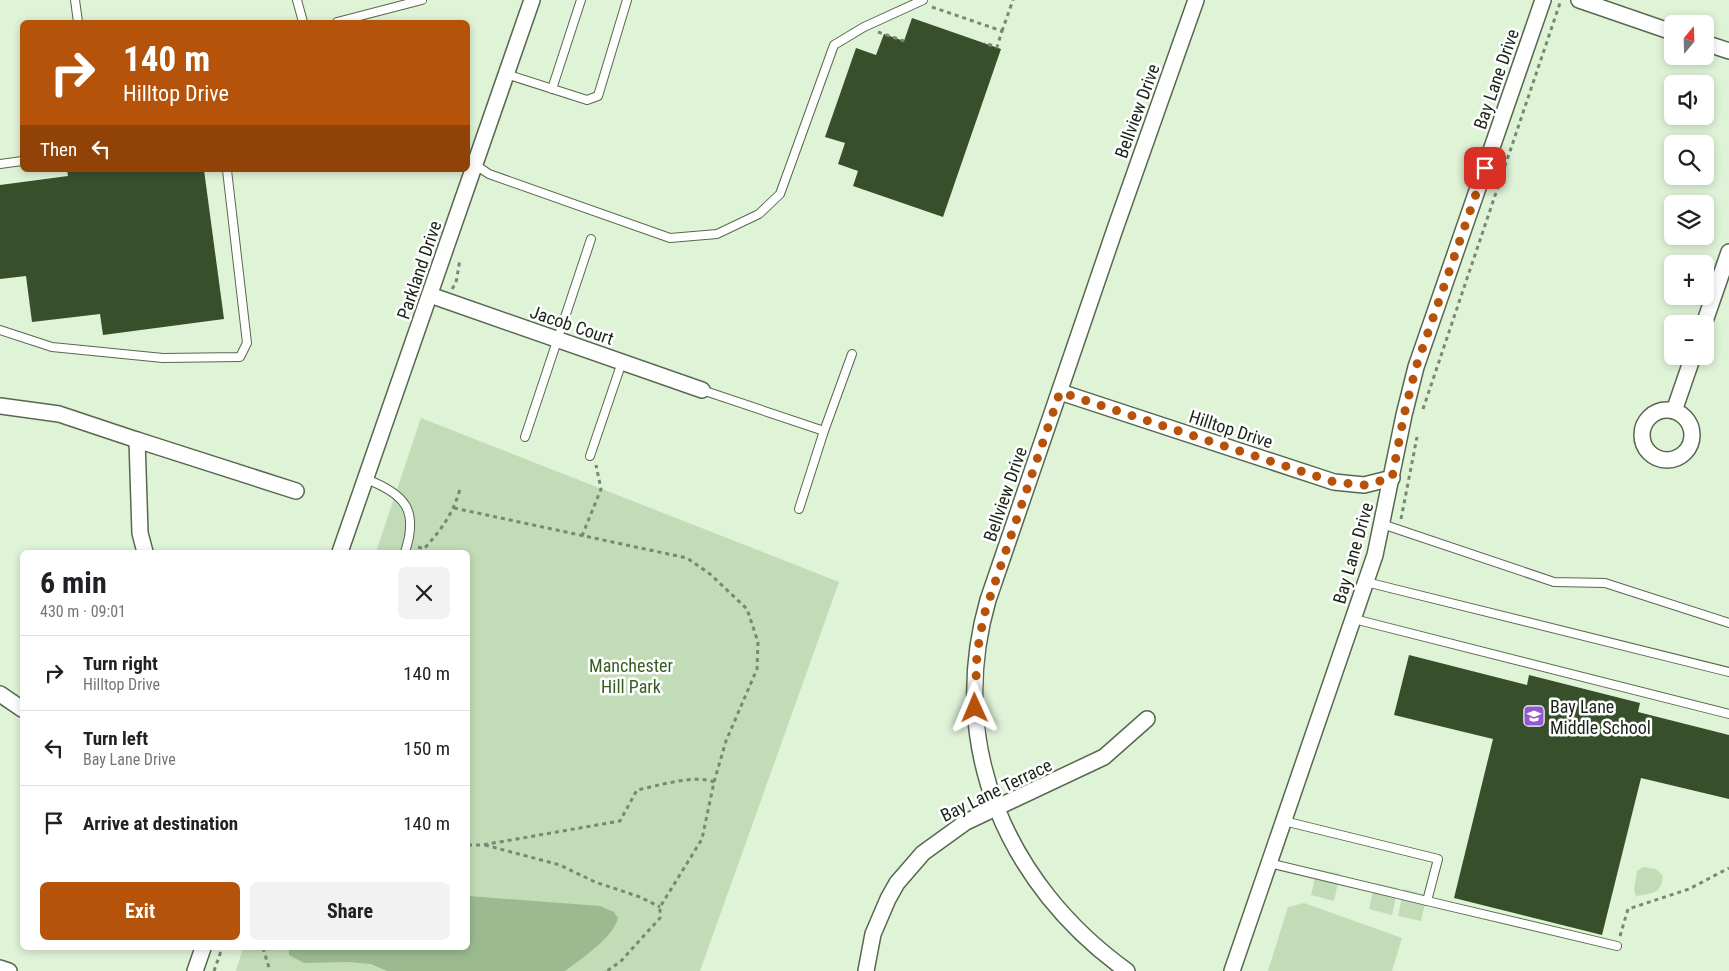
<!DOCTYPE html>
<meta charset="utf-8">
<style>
body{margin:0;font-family:"Roboto Condensed",sans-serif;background:#f2f2f2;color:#202124;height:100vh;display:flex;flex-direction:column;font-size:19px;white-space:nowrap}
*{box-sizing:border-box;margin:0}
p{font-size:16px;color:#757577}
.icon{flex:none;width:28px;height:28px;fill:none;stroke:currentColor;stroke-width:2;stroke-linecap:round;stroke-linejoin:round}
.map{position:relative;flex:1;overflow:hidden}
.drawer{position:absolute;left:20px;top:550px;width:450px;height:400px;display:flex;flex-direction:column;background:#fff;border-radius:8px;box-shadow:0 2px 8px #0003}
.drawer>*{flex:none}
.guide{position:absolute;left:20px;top:20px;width:450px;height:152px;border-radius:8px;box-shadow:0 2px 8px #0003;background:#b45309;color:#fff;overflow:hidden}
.needle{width:32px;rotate:19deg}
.controls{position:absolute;left:1664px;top:15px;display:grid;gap:10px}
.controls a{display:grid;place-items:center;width:50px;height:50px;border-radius:8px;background:#fff;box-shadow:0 2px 8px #0003;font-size:25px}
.pin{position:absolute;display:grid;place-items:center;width:42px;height:42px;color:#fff;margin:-21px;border-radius:10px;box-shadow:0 2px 8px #0006}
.me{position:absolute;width:55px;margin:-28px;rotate:359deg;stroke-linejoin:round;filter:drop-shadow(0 0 4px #0008)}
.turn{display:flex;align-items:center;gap:18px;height:105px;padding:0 20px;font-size:22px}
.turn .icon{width:65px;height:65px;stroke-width:2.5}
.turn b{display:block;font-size:35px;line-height:42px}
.then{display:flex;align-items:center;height:48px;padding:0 20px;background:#0003;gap:10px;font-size:19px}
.round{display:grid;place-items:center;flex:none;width:52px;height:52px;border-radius:8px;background:#f2f2f2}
.summary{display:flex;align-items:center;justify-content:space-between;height:85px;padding:0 20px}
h1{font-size:30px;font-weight:700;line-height:38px}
.primary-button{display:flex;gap:10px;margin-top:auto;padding:10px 20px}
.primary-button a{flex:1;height:58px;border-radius:8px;background:#b45309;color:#fff;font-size:20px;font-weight:700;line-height:58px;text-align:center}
.primary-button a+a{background:#f2f2f2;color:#202124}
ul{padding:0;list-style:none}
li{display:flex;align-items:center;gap:15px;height:75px;padding:0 20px;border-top:1px solid #e0e0e0}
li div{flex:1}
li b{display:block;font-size:19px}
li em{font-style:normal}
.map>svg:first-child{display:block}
.green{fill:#c2dcb7}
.water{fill:#9cba8f}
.building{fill:#37502b}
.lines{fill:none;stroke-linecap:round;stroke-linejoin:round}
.lane-casing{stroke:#57684f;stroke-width:10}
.street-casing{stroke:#57684f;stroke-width:18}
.path{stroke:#798774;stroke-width:3;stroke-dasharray:4 4;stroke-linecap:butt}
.lane{stroke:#fff;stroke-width:8}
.street{stroke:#fff;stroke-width:15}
.route{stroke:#b45309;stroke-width:9;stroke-dasharray:0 16.2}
.labels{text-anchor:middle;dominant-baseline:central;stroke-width:5;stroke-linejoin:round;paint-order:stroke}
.street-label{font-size:18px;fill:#1c2319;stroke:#fff}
.park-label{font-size:18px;fill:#365d22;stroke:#fff}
.poi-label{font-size:18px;fill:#1c2319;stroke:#fff;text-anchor:start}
</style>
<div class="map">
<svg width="1729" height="971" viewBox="0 0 1729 971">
<rect width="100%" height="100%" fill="#dff3d7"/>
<!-- green -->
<g class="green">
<polygon points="421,418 839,582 700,971 236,971 243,948 468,948 468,552 376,552"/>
<path d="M 1643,867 L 1656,869 L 1663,876 C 1660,895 1653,893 1636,896 L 1634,890 L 1637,871 Z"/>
<polygon points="1317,869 1340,874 1334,901 1311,895"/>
<polygon points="1375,883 1398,888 1392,915 1369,909"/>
<polygon points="1404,889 1427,895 1421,921 1398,916"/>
<polygon points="1304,903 1402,938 1392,971 1268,971 1288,907"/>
</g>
<!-- water -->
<path class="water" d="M 468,896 L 600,906 L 614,912 L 618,918 C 613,938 581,959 565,971 L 387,971 L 371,964 L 348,962 L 304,963 L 289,955 L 289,948 L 468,948 Z"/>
<!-- building -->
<g class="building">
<polygon points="912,18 1001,49 943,217 853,186 858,171 838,164 845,143 825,137 856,48 876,55 884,34 904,41"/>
<polygon points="67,170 204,170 224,319 103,335 100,314 32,322 26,276 0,279 0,185 68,176"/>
<polygon points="1409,655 1527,685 1529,675 1640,703 1638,712 1729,735 1729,799 1641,778 1602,935 1454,898 1493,739 1394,715"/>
</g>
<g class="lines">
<!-- lane casing -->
<g class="lane-casing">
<g id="lane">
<polyline points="75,0 78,22"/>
<polyline points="297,0 303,22"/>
<polyline points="337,22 422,0"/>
<polyline points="506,74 587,100 598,96 627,0"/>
<polyline points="552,89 581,0"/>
<polyline points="468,160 489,174 670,238 717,234 759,214 780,194 834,45 864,27 923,0"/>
<polyline points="0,164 22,161"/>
<polyline points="0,330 52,347 163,358 240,357 247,343 227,170"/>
<polyline points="702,390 824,431 852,354"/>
<polyline points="525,437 591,239"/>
<polyline points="590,456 622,362"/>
<path d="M 366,479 C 405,494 419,510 405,552"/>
<polyline points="799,509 824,431"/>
<polyline points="1382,524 1554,582 1605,583 1729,623"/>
<polyline points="1366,582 1729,672"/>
<polyline points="1354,619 1729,714"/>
<polyline points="1269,863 1427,901 1438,859 1284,821"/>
<polyline points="1427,901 1617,946"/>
</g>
</g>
<!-- street casing -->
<g class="street-casing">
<g id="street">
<polyline points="1579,0 1672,32"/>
<polyline points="1705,43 1729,51"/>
<polyline points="430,295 702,390"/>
<polyline points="1704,324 1729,252"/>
<polyline points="1060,392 1334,482 1364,485 1392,478"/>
<polyline points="0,406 59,414 137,440"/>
<circle cx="1667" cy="435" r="25"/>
<polyline points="1674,411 1693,356"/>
<polyline points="145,552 140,533 137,440 296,491"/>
<polyline points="340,552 532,0"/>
<polyline points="0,694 22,709"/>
<polyline points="0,968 9,971"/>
<polyline points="195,971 203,948"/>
<polyline points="866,971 873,934 888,899 897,883 923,853 966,822 1104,757 1147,719"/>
<path d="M 1127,971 C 1007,885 946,746 988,600 L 1115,229 L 1196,0"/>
<polyline points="1232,971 1375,555 1404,415 1416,367 1543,0"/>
</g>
</g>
<!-- path -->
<g class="path">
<polyline points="932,7 1002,31 997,47 984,43"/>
<polyline points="1002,31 1013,0"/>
<polyline points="878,32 904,41"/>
<polyline points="452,289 456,283 460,259"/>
<polyline points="1423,409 1561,0"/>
<polyline points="454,508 687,558 710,574 747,609 758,642 757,669 726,741 714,782 702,839 660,907 660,918 621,961 607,971"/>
<polyline points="1401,519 1417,437"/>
<polyline points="582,536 601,489 596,465"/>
<path d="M 418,547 L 424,549 C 441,530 453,514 460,489"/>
<path d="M 468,845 L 482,845 L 620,821 L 637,790 C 657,786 695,774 714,782"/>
<polyline points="485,845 560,865 595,882 640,897 660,907"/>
<polyline points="1620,936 1628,909 1689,889 1729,868"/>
<polyline points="263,948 270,971"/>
<polyline points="214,971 222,948"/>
</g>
<!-- lane -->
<use href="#lane" class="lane"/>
<!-- street -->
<use href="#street" class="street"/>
</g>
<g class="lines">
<!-- route -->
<polyline class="route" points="975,708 977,653 984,615 1060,392 1334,482 1364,485 1392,478 1404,415 1416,367 1485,168"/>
</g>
<!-- icons -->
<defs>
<g id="school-square" transform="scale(1.125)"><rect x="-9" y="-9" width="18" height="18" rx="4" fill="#9359d0" stroke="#fff"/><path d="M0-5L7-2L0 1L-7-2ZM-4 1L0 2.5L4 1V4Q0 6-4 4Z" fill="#fff"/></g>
</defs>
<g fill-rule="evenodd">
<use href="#school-square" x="1534" y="716"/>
</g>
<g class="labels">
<!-- street labels -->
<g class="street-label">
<text transform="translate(1496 79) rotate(-71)">Bay Lane Drive</text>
<text transform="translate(1137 111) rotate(-70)">Bellview Drive</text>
<text transform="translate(419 270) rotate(-71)">Parkland Drive</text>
<text transform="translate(572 325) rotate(19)">Jacob Court</text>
<text transform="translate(1231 429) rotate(18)">Hilltop Drive</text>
<text transform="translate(1005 494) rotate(-71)">Bellview Drive</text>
<text transform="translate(1353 553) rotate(-74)">Bay Lane Drive</text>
<text transform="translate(996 790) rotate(-26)">Bay Lane Terrace</text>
</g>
<!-- park labels -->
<g class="park-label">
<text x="631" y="665">Manchester<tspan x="631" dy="21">Hill Park</tspan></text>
</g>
<!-- poi labels -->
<g class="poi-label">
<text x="1550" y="706">Bay Lane<tspan x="1550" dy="21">Middle School</tspan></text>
</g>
</g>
</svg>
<div class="controls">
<a><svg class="needle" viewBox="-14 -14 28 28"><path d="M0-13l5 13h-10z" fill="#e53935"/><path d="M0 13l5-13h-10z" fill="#757577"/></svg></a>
<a><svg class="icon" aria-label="sound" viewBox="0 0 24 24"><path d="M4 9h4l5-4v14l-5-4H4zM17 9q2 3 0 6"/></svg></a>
<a><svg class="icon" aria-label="search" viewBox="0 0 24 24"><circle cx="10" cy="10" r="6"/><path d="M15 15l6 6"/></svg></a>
<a><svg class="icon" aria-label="layers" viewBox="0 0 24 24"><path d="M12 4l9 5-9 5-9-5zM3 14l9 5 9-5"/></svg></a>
<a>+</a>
<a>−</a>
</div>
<div class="pin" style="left:1485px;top:168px;background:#d93025"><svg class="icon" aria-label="arrive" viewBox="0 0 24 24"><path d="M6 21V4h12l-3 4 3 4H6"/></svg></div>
<svg class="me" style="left:975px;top:708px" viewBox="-20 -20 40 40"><path d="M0-17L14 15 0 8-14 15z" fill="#b45309" stroke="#fff" stroke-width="4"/></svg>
<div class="guide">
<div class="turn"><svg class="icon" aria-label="right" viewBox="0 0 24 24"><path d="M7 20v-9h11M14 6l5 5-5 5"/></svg><div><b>140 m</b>Hilltop Drive</div></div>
<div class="then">Then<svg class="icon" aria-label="left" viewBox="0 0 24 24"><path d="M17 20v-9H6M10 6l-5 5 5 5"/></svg></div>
</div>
<section class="drawer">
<div class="summary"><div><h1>6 min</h1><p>430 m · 09:01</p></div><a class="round"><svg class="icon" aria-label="close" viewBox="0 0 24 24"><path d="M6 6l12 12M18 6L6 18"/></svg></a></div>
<ul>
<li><svg class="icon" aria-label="right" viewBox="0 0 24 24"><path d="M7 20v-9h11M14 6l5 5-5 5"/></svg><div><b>Turn right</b><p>Hilltop Drive</p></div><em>140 m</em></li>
<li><svg class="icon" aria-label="left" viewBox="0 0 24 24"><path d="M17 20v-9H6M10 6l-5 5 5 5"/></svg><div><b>Turn left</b><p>Bay Lane Drive</p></div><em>150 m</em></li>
<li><svg class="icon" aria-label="arrive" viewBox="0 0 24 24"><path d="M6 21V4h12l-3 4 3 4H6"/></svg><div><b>Arrive at destination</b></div><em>140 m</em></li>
</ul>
<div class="primary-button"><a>Exit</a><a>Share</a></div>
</section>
</div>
